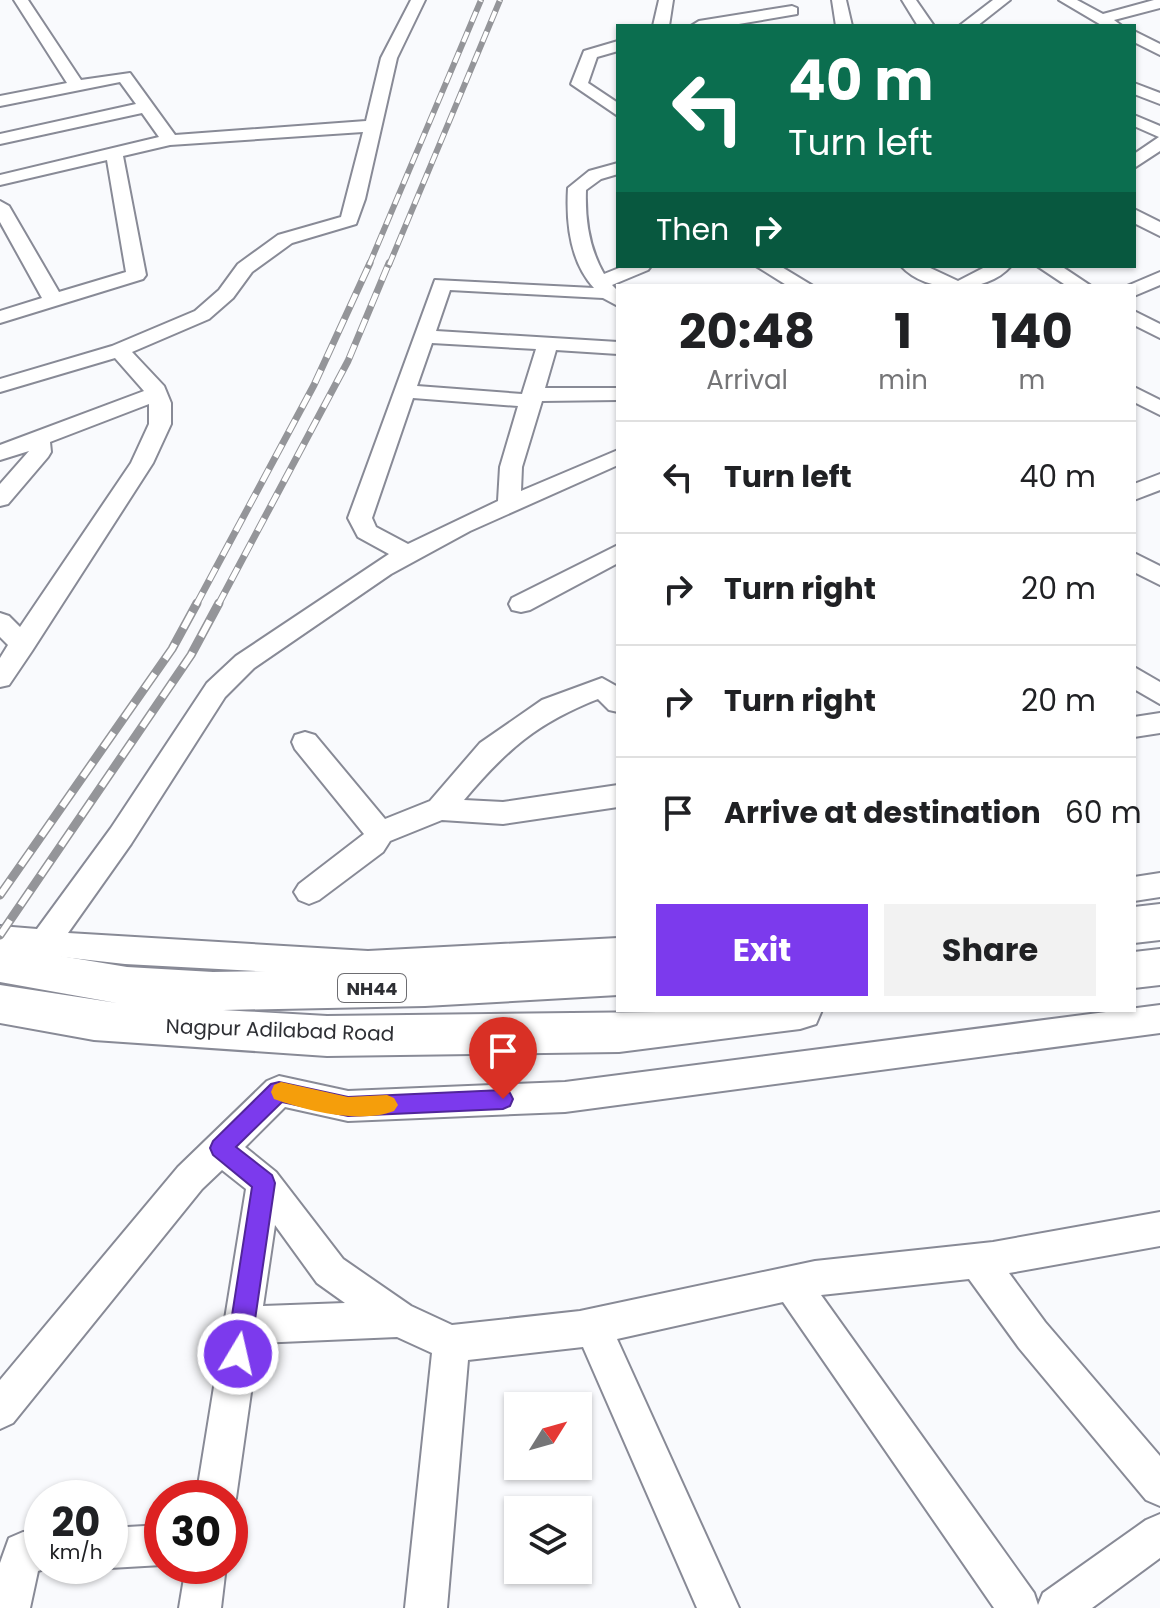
<!DOCTYPE html>
<style>
body{margin:0;font-family:Poppins,sans-serif;background:#f2f2f2;color:#202124;height:100vh;display:flex;flex-direction:column;font-size:30px;white-space:nowrap}
*{box-sizing:border-box;margin:0}
p{font-size:26px;color:#757577}
.icon{flex:none;width:44px;height:44px;fill:none;stroke:currentColor;stroke-width:2;stroke-linecap:round;stroke-linejoin:round}
.map{position:relative;flex:1;overflow:hidden}
.panel{position:absolute;left:616px;top:284px;width:520px;height:728px;display:flex;flex-direction:column;background:#fff;border-radius:0px;box-shadow:0 2px 6px #0004}
.panel>*{flex:none}
.banner{position:absolute;left:616px;top:24px;width:520px;height:244px;border-radius:0px;box-shadow:0 2px 6px #0004;background:#0b6e4f;color:#fff;overflow:hidden}
.needle{width:52px;rotate:53deg}
.tools{position:absolute;left:504px;top:1392px;display:grid;gap:16px}
.tools a{display:grid;place-items:center;width:88px;height:88px;border-radius:0px;background:#fff;box-shadow:0 2px 6px #0004;font-size:40px}
.speed{position:absolute;left:24px;top:1480px;display:flex;gap:16px;font-size:40px;font-weight:700;text-align:center}
.speed>*{display:grid;place-content:center;width:104px;height:104px;border-radius:50%;background:#fff;box-shadow:0 2px 6px #0004;line-height:1}
.speed small{font-size:20px;font-weight:400}
.speed .limit{border:12px solid #d22;background:#fff;color:#111}
.pin{position:absolute;display:grid;place-items:center;width:68px;height:68px;color:#fff;margin:-82px -34px;border-radius:50% 50% 50% 0;rotate:-45deg;box-shadow:0 0 8px #0007}
.pin .icon{rotate:45deg}
.me{position:absolute;width:88px;margin:-44px;rotate:9deg;stroke-linejoin:round;filter:drop-shadow(0 0 6px #0008)}
.turn{display:flex;align-items:center;gap:28px;height:168px;padding:0 40px;font-size:36px}
.turn .icon{width:104px;height:104px;stroke-width:2.5}
.turn b{display:block;font-size:56px;line-height:68px}
.then{display:flex;align-items:center;height:76px;padding:0 40px;background:#0003;gap:16px;font-size:30px}
.eta{display:flex;justify-content:space-evenly;align-items:center;height:136px;text-align:center}
.eta b{font-size:48px;font-weight:700;line-height:56px}
.cta{display:flex;gap:16px;margin-top:auto;padding:16px 40px}
.cta a{flex:1;height:92px;border-radius:0px;background:#7c3aed;color:#fff;font-size:32px;font-weight:700;line-height:92px;text-align:center}
.cta a+a{background:#f2f2f2;color:#202124}
ul{padding:0;list-style:none}
li{display:flex;align-items:center;gap:24px;height:112px;padding:0 40px;border-top:2px solid #e0e0e0}
li div{flex:1}
li b{display:block;font-size:30px}
li em{font-style:normal}
.map>svg:first-child{display:block}
.lines{fill:none;stroke-linecap:round;stroke-linejoin:round}
.minor-casing{stroke:#888a96;stroke-width:4}
.highway-casing{stroke:#888a96;stroke-width:4}
.minor{fill:#fff;fill-rule:evenodd}
.highway{fill:#fff;fill-rule:evenodd}
.rail-far2-casing{stroke:#949599;stroke-width:6}
.rail-far1-casing{stroke:#949599;stroke-width:7}
.rail-casing{stroke:#949599;stroke-width:9}
.rail-far2{stroke:#fff;stroke-width:4;stroke-dasharray:11;stroke-linecap:butt}
.rail-far1{stroke:#fff;stroke-width:5;stroke-dasharray:14;stroke-linecap:butt}
.rail{stroke:#fff;stroke-width:6;stroke-dasharray:18;stroke-linecap:butt}
.route{fill:#7c3aed;stroke:#51269a;stroke-width:2}
.slow{fill:#f59e0b}
.labels{text-anchor:middle;dominant-baseline:central;stroke-width:6;stroke-linejoin:round;paint-order:stroke}
.shield{fill:#fff;stroke:#6d6d71;stroke-width:2}
.shield-label{font-size:18px;font-weight:bold;fill:#2e2f34}
.street-label{font-size:20px;fill:#2e2f34;stroke:#fff}
</style>
<div class="map">
<svg width="1160" height="1608" viewBox="0 0 1160 1608">
<rect width="100%" height="100%" fill="#f9fafd"/>
<g class="lines">
<!-- minor casing -->
<g class="minor-casing">
<g id="minor">
<polygon points="14,0 28,0 81,80 130,73 175,135 366,121 381,58 411,0 425,0 397,58 365,199 356,224 292,243 252,272 233,298 209,319 132,352 164,386 171,403 171,424 153,463 32,651 9,685 0,687 0,658 8,645 0,637 0,613 9,616 20,627 131,463 149,424 149,404 50,442 51,452 48,457 8,504 0,506 0,484 29,451 0,460 0,445 144,391 115,358 0,392 0,379 112,346 195,311 219,290 238,264 278,235 341,217 363,132 170,145 123,156 146,275 143,279 0,323 0,311 42,298 0,222 0,201 9,206 59,292 126,272 107,160 0,185 0,175 159,137 142,113 0,144 0,134 136,104 120,82 0,106 0,96 67,83"/>
<polygon points="659,0 673,0 669,26 653,26"/>
<polygon points="832,0 846,0 852,26 836,26"/>
<polygon points="902,0 916,0 934,26 918,26"/>
<polygon points="993,0 1010,0 977,26 959,26"/>
<polygon points="1059,0 1077,0 1103,14 1154,0 1160,0 1160,8 1114,20 1122,26 1103,26"/>
<polygon points="792,6 797,8 797,14 727,26 691,26 699,21"/>
<polygon points="1134,31 1160,44 1160,55 1134,42"/>
<polygon points="618,41 618,51 597,57 588,83 618,103 618,116 571,84 584,51"/>
<polygon points="1134,83 1160,93 1160,104 1134,94"/>
<polygon points="1134,115 1160,126 1160,151 1134,168 1134,154 1159,137 1134,126"/>
<path d="M 618,163 L 618,174 L 601,179 L 586,190 C 585,220 589,248 604,274 L 624,266 L 651,266 L 648,270 L 612,285 L 618,291 L 618,306 L 603,298 L 450,290 L 436,331 L 618,342 L 618,354 L 556,350 L 545,388 L 618,388 L 618,400 L 542,401 L 522,467 L 521,491 L 618,450 L 618,465 L 470,531 L 391,574 L 254,668 L 225,697 L 131,844 L 68,933 L 368,951 L 618,938 L 618,964 L 368,977 L 125,964 L 0,950 L 0,926 L 37,929 L 111,828 L 207,683 L 236,656 L 389,554 L 358,537 L 348,518 L 435,280 L 594,288 C 570,262 566,222 568,188 L 589,171 ZM 432,343 L 536,349 L 522,394 L 417,386 ZM 413,398 L 518,406 L 500,467 L 498,501 L 408,544 L 376,527 L 372,518 Z"/>
<polygon points="1134,209 1160,222 1160,236 1134,223"/>
<polygon points="756,266 780,266 813,286 788,286"/>
<path d="M 901,266 L 926,266 L 958,281 L 987,266 L 1011,266 C 986,295 926,294 901,266 Z"/>
<polygon points="1037,266 1061,266 1091,286 1067,286"/>
<polygon points="1160,272 1160,285 1134,296 1134,286 1127,286"/>
<polygon points="1134,311 1160,324 1160,338 1134,325"/>
<polygon points="1134,387 1160,400 1160,415 1134,402"/>
<polygon points="1160,474 1160,490 1134,500 1134,484"/>
<polygon points="618,545 618,563 530,610 521,612 512,610 509,604 512,598"/>
<polygon points="1134,553 1160,566 1160,585 1134,572"/>
<polygon points="1134,667 1160,682 1160,704 1134,689"/>
<path d="M 602,678 L 618,687 L 618,712 L 609,710 L 598,699 C 537,723 506,750 464,800 L 503,802 L 618,785 L 618,807 L 503,824 L 442,820 L 390,841 L 383,852 L 319,900 L 309,904 L 299,900 L 294,892 L 299,884 L 364,834 L 295,749 L 292,742 L 295,735 L 305,732 L 315,735 L 385,819 L 430,801 L 480,743 L 542,700 Z"/>
<polygon points="1160,713 1160,733 1134,737 1134,717"/>
<polygon points="1160,873 1160,897 1134,901 1134,877"/>
<path d="M 1160,1005 L 1160,1033 L 565,1112 L 348,1121 L 285,1107 L 245,1147 L 276,1172 L 343,1259 L 411,1306 L 452,1325 L 580,1311 L 815,1261 L 993,1242 L 1160,1212 L 1160,1246 L 1009,1273 L 1045,1322 L 1160,1456 L 1160,1506 L 1146,1500 L 1019,1348 L 969,1279 L 821,1295 L 1034,1593 L 1038,1605 L 1043,1593 L 1146,1520 L 1160,1514 L 1160,1558 L 1092,1608 L 994,1608 L 783,1302 L 617,1339 L 739,1608 L 697,1608 L 583,1347 L 468,1360 L 447,1608 L 405,1608 L 432,1353 L 397,1337 L 258,1343 L 236,1498 L 230,1512 L 230,1498 L 196,1498 L 246,1189 L 222,1170 L 202,1189 L 13,1423 L 0,1429 L 0,1380 L 178,1167 L 267,1081 L 279,1076 L 348,1091 L 565,1082 ZM 275,1225 L 317,1283 L 345,1303 L 263,1306 Z"/>
<polygon points="162,1525 162,1565 110,1568 105,1566 110,1566 110,1528"/>
<polygon points="42,1531 42,1566 54,1566 38,1571 30,1608 0,1608 0,1563 9,1538 23,1532"/>
<polygon points="186,1566 226,1566 221,1608 179,1608"/>
</g>
</g>
<!-- highway casing -->
<g class="highway-casing">
<g id="highway">
<polygon points="1160,904 1160,940 1134,943 1134,907"/>
<polygon points="0,946 127,967 213,972 425,968 618,957 618,995 425,1006 223,1010 327,1016 822,1010 816,1024 800,1029 619,1052 327,1056 94,1040 0,1023 0,985 117,1003 0,982"/>
<polygon points="1160,949 1160,985 1134,988 1134,952"/>
</g>
</g>
<!-- minor -->
<use href="#minor" class="minor"/>
<!-- highway -->
<use href="#highway" class="highway"/>
<!-- rail-far2 casing -->
<g class="rail-far2-casing">
<g id="rail-far2">
<polyline points="369,265 481,0"/>
<polyline points="389,265 500,0"/>
</g>
</g>
<!-- rail-far1 casing -->
<g class="rail-far1-casing">
<g id="rail-far1">
<polyline points="196,605 314,385 370,263"/>
<polyline points="218,605 348,361 389,263"/>
</g>
</g>
<!-- rail casing -->
<g class="rail-casing">
<g id="rail">
<polyline points="0,895 172,649 197,603"/>
<polyline points="0,935 191,655 219,603"/>
</g>
</g>
<!-- rail-far2 -->
<use href="#rail-far2" class="rail-far2"/>
<!-- rail-far1 -->
<use href="#rail-far1" class="rail-far1"/>
<!-- rail -->
<use href="#rail" class="rail"/>
</g>
<!-- route -->
<polygon class="route" points="279,1082 348,1097 503,1090 510,1093 513,1099 510,1106 503,1109 348,1116 282,1102 236,1147 272,1175 275,1183 250,1354 246,1362 238,1366 229,1362 226,1354 252,1187 213,1155 210,1148 213,1141 271,1084"/>
<!-- slow -->
<path class="slow" d="M 281,1082 L 348,1097 L 387,1095 L 394,1098 L 398,1105 L 394,1111 C 360,1124 308,1111 274,1099 L 271,1092 L 274,1085 Z"/>
<g class="labels">
<!-- shield labels -->
<rect class="shield" x="338" y="974" width="68" height="28" rx="6"/>
<g class="shield-label">
<text x="372" y="988">NH44</text>
</g>
<!-- street labels -->
<g class="street-label">
<text transform="translate(280 1030) rotate(2)">Nagpur Adilabad Road</text>
</g>
</g>
</svg>
<div class="tools">
<a><svg class="needle" viewBox="-14 -14 28 28"><path d="M0-13l5 13h-10z" fill="#e53935"/><path d="M0 13l5-13h-10z" fill="#757577"/></svg></a>
<a><svg class="icon" aria-label="layers" viewBox="0 0 24 24"><path d="M12 4l9 5-9 5-9-5zM3 14l9 5 9-5"/></svg></a>
</div>
<div class="speed"><div>20<small>km/h</small></div><div class="limit">30</div></div>
<div class="pin" style="left:503px;top:1099px;background:#d93025"><svg class="icon" aria-label="arrive" viewBox="0 0 24 24"><path d="M6 21V4h12l-3 4 3 4H6"/></svg></div>
<svg class="me" style="left:238px;top:1354px" viewBox="-20 -20 40 40"><circle r="17" fill="#7c3aed" stroke="#fff" stroke-width="3"/><path d="M0-11L8 9 0 5-8 9z" fill="#fff"/></svg>
<div class="banner">
<div class="turn"><svg class="icon" aria-label="left" viewBox="0 0 24 24"><path d="M17 20v-9H6M10 6l-5 5 5 5"/></svg><div><b>40 m</b>Turn left</div></div>
<div class="then">Then<svg class="icon" aria-label="right" viewBox="0 0 24 24"><path d="M7 20v-9h11M14 6l5 5-5 5"/></svg></div>
</div>
<section class="panel">
<div class="eta">
<div><b>20:48</b><p>Arrival</p></div>
<div><b>1</b><p>min</p></div>
<div><b>140</b><p>m</p></div>
</div>
<ul>
<li><svg class="icon" aria-label="left" viewBox="0 0 24 24"><path d="M17 20v-9H6M10 6l-5 5 5 5"/></svg><div><b>Turn left</b></div><em>40 m</em></li>
<li><svg class="icon" aria-label="right" viewBox="0 0 24 24"><path d="M7 20v-9h11M14 6l5 5-5 5"/></svg><div><b>Turn right</b></div><em>20 m</em></li>
<li><svg class="icon" aria-label="right" viewBox="0 0 24 24"><path d="M7 20v-9h11M14 6l5 5-5 5"/></svg><div><b>Turn right</b></div><em>20 m</em></li>
<li><svg class="icon" aria-label="arrive" viewBox="0 0 24 24"><path d="M6 21V4h12l-3 4 3 4H6"/></svg><div><b>Arrive at destination</b></div><em>60 m</em></li>
</ul>
<div class="cta"><a>Exit</a><a>Share</a></div>
</section>
</div>
